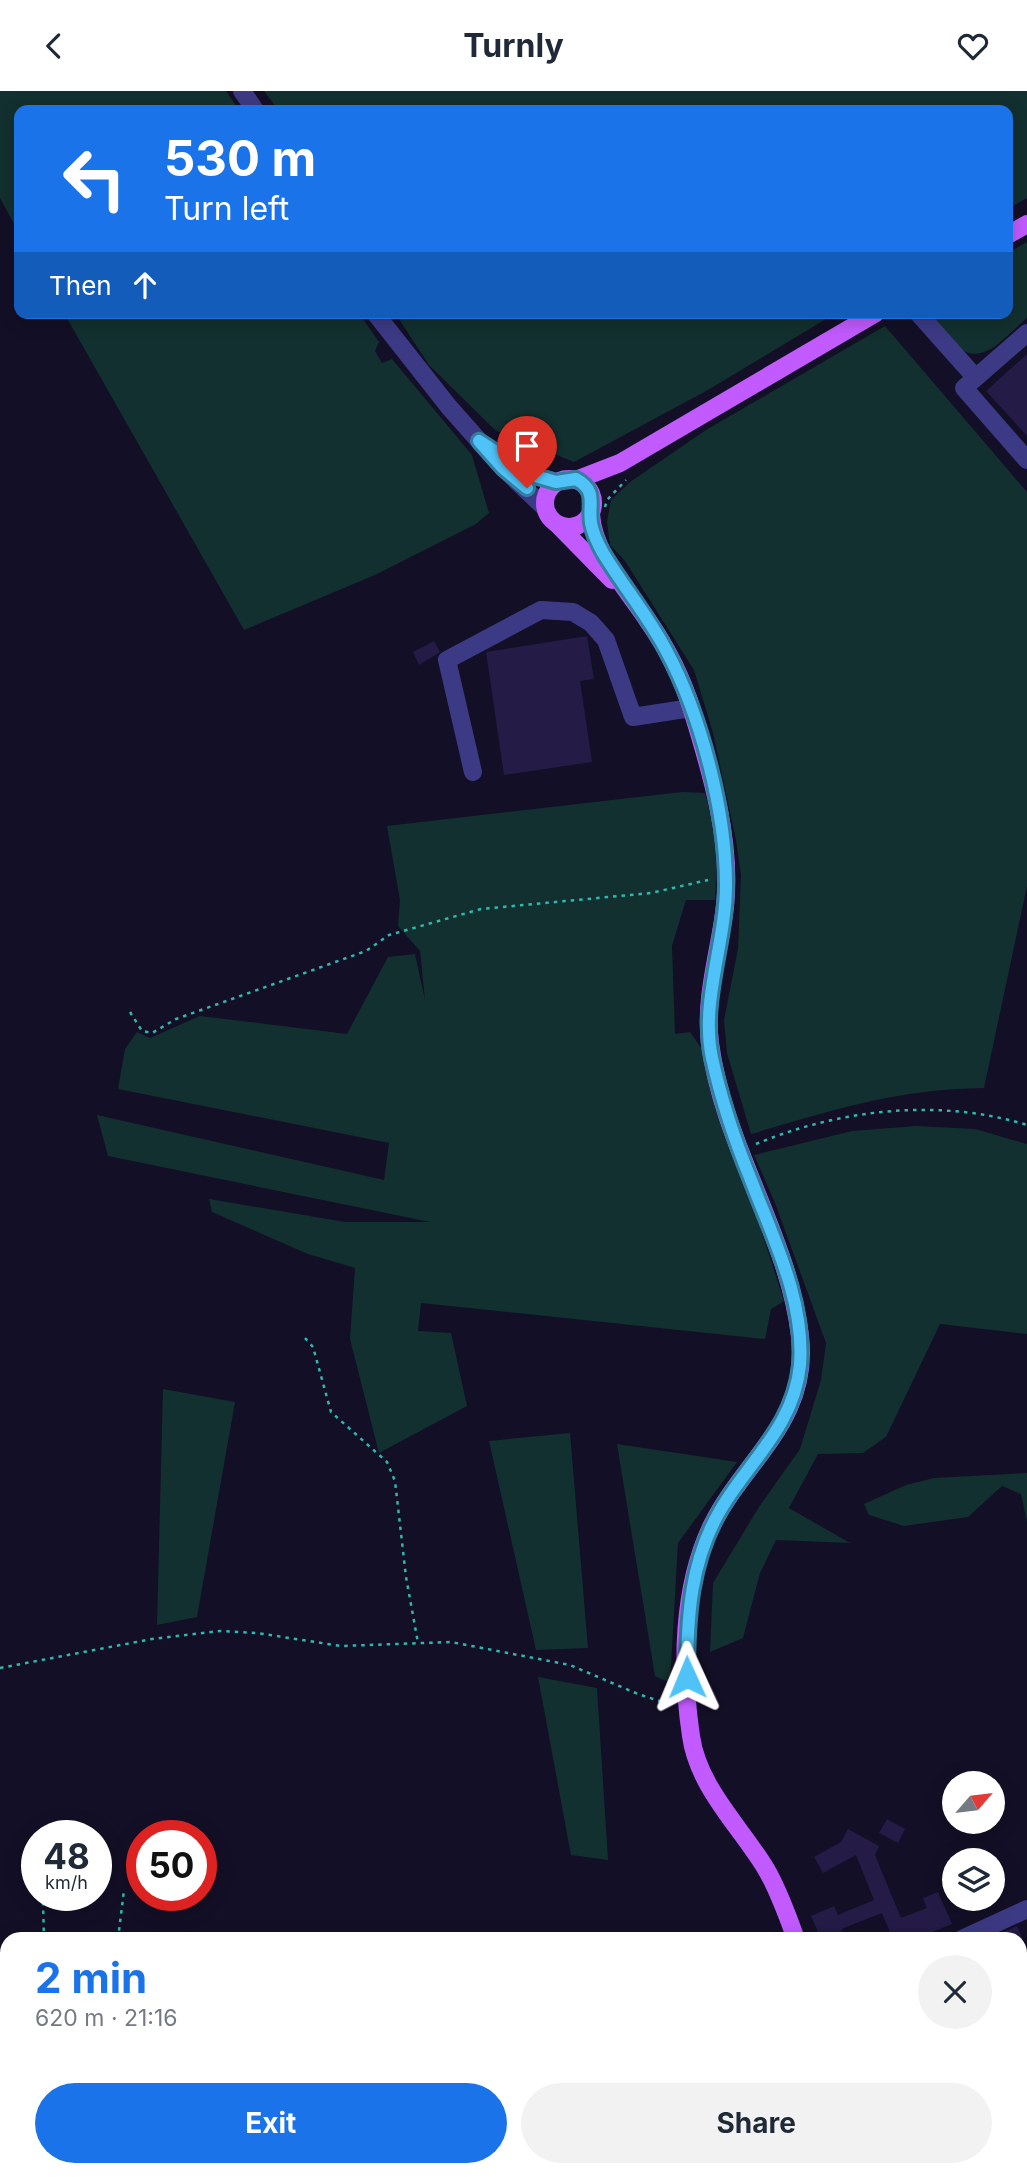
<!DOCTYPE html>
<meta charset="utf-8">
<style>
body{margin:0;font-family:Inter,sans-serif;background:#f2f2f3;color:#1f2937;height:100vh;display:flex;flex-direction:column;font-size:26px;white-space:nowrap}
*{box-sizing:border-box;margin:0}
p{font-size:23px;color:#747a83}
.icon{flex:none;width:38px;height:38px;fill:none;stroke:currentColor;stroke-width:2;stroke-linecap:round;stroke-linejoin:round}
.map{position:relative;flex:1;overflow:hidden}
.panel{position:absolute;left:0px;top:1841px;width:1027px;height:245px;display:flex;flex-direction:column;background:#fff;border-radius:21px 21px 0 0;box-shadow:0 4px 18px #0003}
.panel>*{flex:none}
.hud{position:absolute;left:14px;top:14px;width:999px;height:214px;border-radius:14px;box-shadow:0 4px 18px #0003;background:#1a73e8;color:#fff;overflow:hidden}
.needle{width:46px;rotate:62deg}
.buttons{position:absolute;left:942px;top:1680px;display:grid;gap:14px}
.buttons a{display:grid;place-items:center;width:63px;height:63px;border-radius:50%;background:#fff;box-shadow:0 4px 18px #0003;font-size:35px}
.speed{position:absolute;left:21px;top:1729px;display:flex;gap:14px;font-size:35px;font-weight:700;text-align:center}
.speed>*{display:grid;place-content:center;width:91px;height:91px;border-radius:50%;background:#fff;box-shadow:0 4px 18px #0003;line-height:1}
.speed small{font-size:18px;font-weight:400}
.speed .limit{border:10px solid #d22;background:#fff;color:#111}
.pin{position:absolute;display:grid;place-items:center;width:60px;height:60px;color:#fff;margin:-72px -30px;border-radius:50% 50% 50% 0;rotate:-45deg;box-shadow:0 0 7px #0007}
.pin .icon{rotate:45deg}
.me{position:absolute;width:77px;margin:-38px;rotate:359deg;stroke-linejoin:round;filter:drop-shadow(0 0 5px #0008)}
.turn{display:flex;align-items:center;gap:24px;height:147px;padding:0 35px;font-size:32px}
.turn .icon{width:91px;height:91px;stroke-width:2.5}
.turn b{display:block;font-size:49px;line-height:60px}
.then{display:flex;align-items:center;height:66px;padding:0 35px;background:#0003;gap:14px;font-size:26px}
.round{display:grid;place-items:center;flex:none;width:74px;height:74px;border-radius:37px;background:#f2f2f3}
.headline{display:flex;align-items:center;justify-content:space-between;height:119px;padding:0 35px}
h1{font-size:42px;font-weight:700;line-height:52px;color:#1a73e8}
.primary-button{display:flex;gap:14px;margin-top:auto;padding:14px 35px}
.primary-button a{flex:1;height:80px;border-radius:42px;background:#1a73e8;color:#fff;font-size:28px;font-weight:700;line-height:80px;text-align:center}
.primary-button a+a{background:#f2f2f3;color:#1f2937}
header{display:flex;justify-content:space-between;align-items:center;height:91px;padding:0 35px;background:#fff;font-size:32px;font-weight:700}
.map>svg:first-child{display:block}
.green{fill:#12302f}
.building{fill:#241b47}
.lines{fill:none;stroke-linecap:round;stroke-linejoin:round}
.path{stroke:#2fb8b0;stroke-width:2.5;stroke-dasharray:3.5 5;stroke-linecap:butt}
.minor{stroke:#3d3a85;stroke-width:18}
.major{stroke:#c25bff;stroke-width:18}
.route-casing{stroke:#337fa1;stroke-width:18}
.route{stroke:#4fc3f7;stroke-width:12}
</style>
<header><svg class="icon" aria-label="back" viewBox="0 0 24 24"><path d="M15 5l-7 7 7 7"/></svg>Turnly<svg class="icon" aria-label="heart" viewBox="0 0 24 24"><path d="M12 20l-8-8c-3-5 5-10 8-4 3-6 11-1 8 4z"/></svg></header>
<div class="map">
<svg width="1027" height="2086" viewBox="0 0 1027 2086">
<rect width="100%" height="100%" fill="#130f26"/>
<!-- green -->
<g class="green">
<polygon points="0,0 226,0 239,19 19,19 19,142 0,107"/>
<polygon points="264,0 1027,0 1027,107 1008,118 1008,19 278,19"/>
<path d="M 1027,151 L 1027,227 C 1002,248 980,282 950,249 C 942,240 934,233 930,222 L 1008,222 L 1008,162 Z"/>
<polygon points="64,222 359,222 379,251 375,260 382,272 392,268 472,364 489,422 476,433 375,484 244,539"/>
<polygon points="395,222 836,222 708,299 574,371 495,339 429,274"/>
<path d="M 885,235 L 1027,401 L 1027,795 L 984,997 C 897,998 833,1019 751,1043 L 727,962 L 724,929 L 738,858 L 741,784 L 736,749 L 713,642 L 694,579 L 625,470 L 610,454 L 607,431 L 611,409 L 630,391 L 706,339 Z"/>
<path d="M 682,701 L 705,702 C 715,738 718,771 715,809 L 686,809 L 672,855 L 675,943 L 690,941 L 703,960 L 784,1210 L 771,1218 L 765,1248 L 421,1212 L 418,1240 L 451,1242 L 467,1315 L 379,1362 L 350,1248 L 355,1177 L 308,1163 L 212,1121 L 209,1108 L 345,1131 L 430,1131 L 108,1065 L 97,1024 L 384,1089 L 389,1052 L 118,998 L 125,958 L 137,941 L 150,947 L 200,925 L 347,943 L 388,866 L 415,863 L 425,909 L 420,860 L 398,835 L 400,809 L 387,735 Z"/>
<polygon points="916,1035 975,1038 1027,1053 1027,1243 940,1233 886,1346 863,1362 818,1363 789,1417 850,1452 776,1449 760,1482 743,1547 710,1561 713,1492 759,1416 800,1358 821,1289 826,1252 775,1112 754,1064 852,1040"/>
<polygon points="163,1298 235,1311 197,1526 157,1534"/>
<polygon points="570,1342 588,1557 536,1559 489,1350"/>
<polygon points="617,1353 737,1371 678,1452 670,1592 655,1585"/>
<polygon points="1027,1382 1027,1431 1021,1403 1002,1395 968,1426 904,1435 869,1424 864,1413 906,1394 934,1387"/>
<polygon points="538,1586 597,1597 608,1769 571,1764"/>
</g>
<!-- building -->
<g class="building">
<polygon points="1027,263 1027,345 986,300"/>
<polygon points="587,545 594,588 580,590 592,671 504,684 486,561"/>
<polygon points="434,550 440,561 419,574 413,561"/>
<polygon points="887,1728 905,1738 898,1752 879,1742"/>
<polygon points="848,1738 879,1755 875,1764 901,1827 927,1817 923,1807 938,1801 952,1833 916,1848 893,1848 882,1822 844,1837 841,1839 845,1848 821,1848 811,1825 834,1815 838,1824 874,1809 856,1764 823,1782 814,1766 841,1751"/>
<polygon points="1017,1835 1023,1848 989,1848"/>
</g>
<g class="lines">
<!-- path -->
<g class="path">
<polyline points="605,416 607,409 626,389"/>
<polyline points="130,921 142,940 152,942 176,928 366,860 389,844 481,818 651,802 708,789"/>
<path d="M 756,1053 C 840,1018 940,1007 1027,1034"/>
<polyline points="305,1247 313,1256 331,1321 387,1371 395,1390 406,1486 418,1552"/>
<polyline points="0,1577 152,1548 220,1540 257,1542 341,1555 451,1551 570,1574 638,1603 672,1614"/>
<polyline points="43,1811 44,1848"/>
<polyline points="118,1848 124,1799"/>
<polyline points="69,2079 69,2086"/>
<polyline points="89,2086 90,2079"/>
</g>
<!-- minor -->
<g class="minor">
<polyline points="242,0 255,19"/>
<polyline points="375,222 449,316 503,377 544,416"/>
<polyline points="918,222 975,286"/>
<polyline points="1027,242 964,297 1027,369"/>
<polyline points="508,371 532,384 556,391"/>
<polyline points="473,681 447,569 541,519 573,521 591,532 606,549 633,626 691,617"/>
<polyline points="962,1848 1027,1818"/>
</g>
<!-- major -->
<g class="major">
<polyline points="1008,144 1027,133"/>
<circle cx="569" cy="412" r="24"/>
<polyline points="576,389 620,372 876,222"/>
<path d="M 591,423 C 593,462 627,498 648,530 C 667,557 682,587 692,619 C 711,680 732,751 725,815 C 720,859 704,907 710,952 C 723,1054 788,1143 800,1245 C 810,1329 745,1368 712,1434 C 682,1496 681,1578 691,1645 C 698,1696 740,1735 766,1778 C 779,1800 787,1824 796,1848"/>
<polyline points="557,433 612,489"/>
<polyline points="824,2086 825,2079"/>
</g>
</g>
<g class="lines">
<!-- route casing -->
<g class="route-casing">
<path id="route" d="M 527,397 L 503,377 L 479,350 L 532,384 L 556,391 L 576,388 C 598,400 588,413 591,432 C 593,443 598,453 603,462 C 623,495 648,525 666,559 C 701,624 726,721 726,794 C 726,852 700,910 712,967 C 721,1008 735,1050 751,1089 C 773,1147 805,1210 800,1274 C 794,1335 750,1369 721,1418 C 690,1470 687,1527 687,1586"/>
</g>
<!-- route -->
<use href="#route" class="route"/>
</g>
</svg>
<div class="buttons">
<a><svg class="needle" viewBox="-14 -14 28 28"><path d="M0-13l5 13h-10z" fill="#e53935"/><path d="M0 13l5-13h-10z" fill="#747a83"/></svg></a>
<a><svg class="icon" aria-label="layers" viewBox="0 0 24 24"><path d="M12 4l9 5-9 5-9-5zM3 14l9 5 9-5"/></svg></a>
</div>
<div class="speed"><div>48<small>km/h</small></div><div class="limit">50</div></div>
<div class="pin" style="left:527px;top:397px;background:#d93025"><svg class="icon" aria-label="arrive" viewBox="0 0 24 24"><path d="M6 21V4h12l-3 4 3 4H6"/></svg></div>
<svg class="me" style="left:687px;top:1586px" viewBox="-20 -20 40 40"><path d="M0-17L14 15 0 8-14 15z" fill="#4fc3f7" stroke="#fff" stroke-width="4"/></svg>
<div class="hud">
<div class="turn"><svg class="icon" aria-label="left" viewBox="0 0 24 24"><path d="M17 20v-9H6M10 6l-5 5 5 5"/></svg><div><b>530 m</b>Turn left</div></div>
<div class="then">Then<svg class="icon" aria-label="ahead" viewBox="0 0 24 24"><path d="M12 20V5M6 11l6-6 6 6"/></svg></div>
</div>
<section class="panel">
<div class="headline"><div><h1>2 min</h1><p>620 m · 21:16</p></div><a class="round"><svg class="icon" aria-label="close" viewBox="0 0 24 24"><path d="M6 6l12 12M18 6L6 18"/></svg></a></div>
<div class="primary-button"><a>Exit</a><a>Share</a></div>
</section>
</div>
